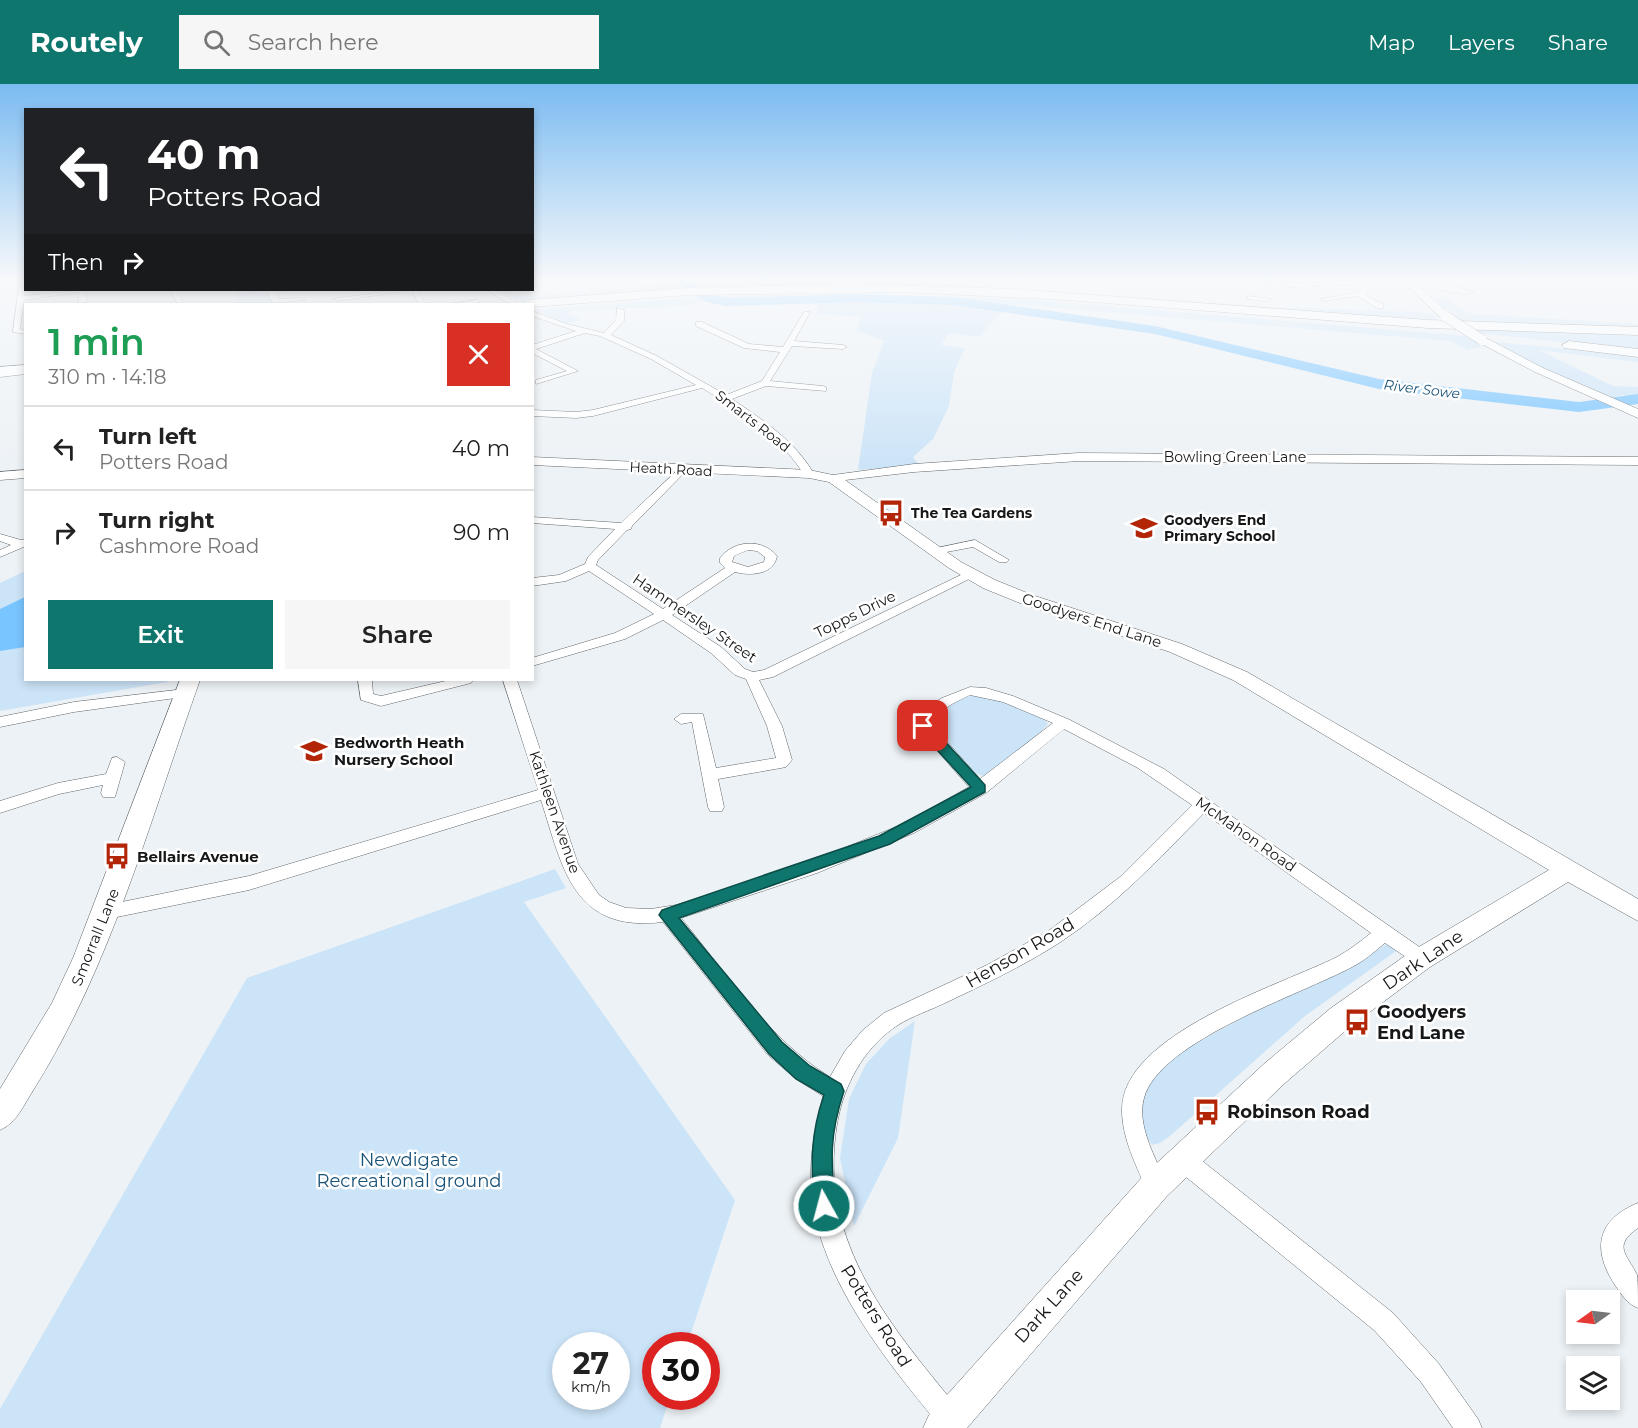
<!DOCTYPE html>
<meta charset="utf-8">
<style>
body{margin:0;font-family:Montserrat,sans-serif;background:#f6f6f6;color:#222;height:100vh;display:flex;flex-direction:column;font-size:22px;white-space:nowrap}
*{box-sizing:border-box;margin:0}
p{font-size:20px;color:#767676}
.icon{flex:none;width:33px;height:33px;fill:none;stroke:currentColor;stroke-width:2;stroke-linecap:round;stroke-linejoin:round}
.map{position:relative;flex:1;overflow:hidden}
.details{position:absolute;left:24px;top:219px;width:510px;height:378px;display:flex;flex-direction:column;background:#fff;border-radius:0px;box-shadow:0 3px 9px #0003}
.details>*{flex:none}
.banner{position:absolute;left:24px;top:24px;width:510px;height:183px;border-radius:0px;box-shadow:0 3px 9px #0003;background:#202124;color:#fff;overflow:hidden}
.needle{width:39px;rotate:256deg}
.buttons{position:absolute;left:1566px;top:1206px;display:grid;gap:12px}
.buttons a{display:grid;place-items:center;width:54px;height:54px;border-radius:0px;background:#fff;box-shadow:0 3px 9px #0003;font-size:30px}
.speed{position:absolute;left:552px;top:1248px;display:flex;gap:12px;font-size:30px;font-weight:700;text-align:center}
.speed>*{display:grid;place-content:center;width:78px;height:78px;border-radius:50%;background:#fff;box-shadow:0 3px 9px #0003;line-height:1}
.speed small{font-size:15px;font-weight:400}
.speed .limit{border:9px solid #d22;background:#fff;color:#111}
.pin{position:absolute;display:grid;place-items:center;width:51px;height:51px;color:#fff;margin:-26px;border-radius:12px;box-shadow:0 3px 9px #0006}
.me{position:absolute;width:66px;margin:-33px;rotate:353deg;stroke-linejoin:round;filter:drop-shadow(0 0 4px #0008)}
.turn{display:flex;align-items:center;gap:21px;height:126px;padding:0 24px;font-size:27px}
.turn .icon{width:78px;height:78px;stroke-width:2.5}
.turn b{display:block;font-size:42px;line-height:51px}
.then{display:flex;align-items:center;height:57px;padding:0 24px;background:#0003;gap:12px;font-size:22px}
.round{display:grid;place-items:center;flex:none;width:63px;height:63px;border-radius:0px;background:#f6f6f6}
.headline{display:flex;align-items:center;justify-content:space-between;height:102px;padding:0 24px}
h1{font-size:36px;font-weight:600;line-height:45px;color:#1e9e55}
.button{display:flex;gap:12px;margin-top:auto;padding:12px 24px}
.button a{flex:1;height:69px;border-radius:0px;background:#0f766e;color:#fff;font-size:24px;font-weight:600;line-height:69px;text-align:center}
.button a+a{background:#f6f6f6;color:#222}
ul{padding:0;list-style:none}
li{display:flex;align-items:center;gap:18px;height:84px;padding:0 24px;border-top:2px solid #e0e0e0}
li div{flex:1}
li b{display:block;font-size:22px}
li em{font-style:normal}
header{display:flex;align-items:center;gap:36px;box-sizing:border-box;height:84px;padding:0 30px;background:#0f766e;color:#fff}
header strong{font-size:28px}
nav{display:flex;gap:33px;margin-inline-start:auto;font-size:21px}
.search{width:420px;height:54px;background:#f6f6f6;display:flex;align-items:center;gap:15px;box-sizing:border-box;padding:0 21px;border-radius:0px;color:#767676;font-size:22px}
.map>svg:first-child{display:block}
.green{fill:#cce4f8;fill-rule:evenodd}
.water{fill:#79c5ff}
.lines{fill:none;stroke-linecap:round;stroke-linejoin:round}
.river{fill:#79c5ff;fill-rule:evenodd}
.street-casing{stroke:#62676a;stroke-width:1}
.secondary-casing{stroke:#62676a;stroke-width:1}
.highway-casing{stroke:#62676a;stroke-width:1}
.street{fill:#fff;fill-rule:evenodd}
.secondary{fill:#fff;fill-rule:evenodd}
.highway{fill:#fff;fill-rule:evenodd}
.secondary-bridge-casing{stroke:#62676a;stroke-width:11;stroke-linecap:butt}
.secondary-bridge{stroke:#fff;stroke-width:10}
.route{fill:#0f766e;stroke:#0a4d48;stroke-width:1.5}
.labels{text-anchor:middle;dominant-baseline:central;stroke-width:5;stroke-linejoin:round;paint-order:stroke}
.far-water-label{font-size:14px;font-style:italic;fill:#1d557b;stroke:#fff}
.far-street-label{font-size:14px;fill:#151718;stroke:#fff}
.far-poi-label{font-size:14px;font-weight:bold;fill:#151718;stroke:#fff;text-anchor:start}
.street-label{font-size:15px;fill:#151718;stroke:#fff}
.poi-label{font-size:15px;font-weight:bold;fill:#151718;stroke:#fff;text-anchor:start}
.near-street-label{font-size:18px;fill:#151718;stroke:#fff}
.near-poi-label{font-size:18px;font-weight:bold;fill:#151718;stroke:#fff;text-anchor:start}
.near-park-label{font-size:18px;fill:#195278;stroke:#fff}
</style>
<header>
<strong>Routely</strong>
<div class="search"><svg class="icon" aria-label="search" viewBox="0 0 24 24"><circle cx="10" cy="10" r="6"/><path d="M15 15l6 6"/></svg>Search here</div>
<nav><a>Map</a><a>Layers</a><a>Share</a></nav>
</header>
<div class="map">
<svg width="1638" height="1344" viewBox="0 0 1638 1344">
<rect width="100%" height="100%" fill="#edf2f6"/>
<!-- green -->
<g class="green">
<polygon points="677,195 703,200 879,195 1271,223 1420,228 1432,230 1438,236 901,201 657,207 521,218 498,206 510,206 524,213 682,200"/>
<polygon points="235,206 263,206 272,220 238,220"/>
<polygon points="850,210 1020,215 1467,252 1483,262 1468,266 1450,257 1009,220 979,253 949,249 941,261 965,264 954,288 949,322 933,355 913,373 919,381 858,386 872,289 884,257 857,246 861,233 817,230 819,223 808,216 737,219 710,216 684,222 570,227 569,231 581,235 565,239 538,226 693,213"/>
<polygon points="1432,214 1445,214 1471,230 1638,240 1638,243 1463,238"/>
<polygon points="1468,244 1638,249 1638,266 1476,249"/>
<polygon points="1496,258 1638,272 1638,278 1539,266 1613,302 1638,303 1638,318 1623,311 1609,314 1530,278"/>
<polygon points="25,487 26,596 169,596 167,598 0,627 0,499"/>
<polygon points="979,609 1044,635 1048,640 1030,660 983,692 972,688 929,636 966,611"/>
<path d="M 555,785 L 566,804 L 524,818 L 735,1116 L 687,1261 L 656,1262 L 656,1312 L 670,1313 L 660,1344 L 0,1344 L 0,1325 L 247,894 ZM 566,1262 L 616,1262 L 616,1312 L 566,1312 Z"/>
<polygon points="1390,858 1399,865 1305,932 1170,1052 1160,1059 1152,1061 1141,1043 1142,1019 1152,993 1188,964 1247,931 1346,886"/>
<polygon points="915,937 898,1054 854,1142 840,1074 849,1015 866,980 889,955"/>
</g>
<!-- water -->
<polygon class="water" points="25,513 25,563 0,567 0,525"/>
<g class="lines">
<!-- river -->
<path class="river" d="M 673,195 C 694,195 706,210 726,214 L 856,210 L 953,213 L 1155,242 L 1379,295 L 1579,318 L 1638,310 L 1638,320 L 1579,328 L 1379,305 L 1155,250 L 953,221 L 856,218 L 726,222 L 706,218 Z"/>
<!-- street casing -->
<g class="street-casing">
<g id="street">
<polygon points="20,195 26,195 24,212 84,206 87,218 75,220 79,217 78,208 24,216 20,245 26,246 26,250 13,248"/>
<polygon points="578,195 592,198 597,204 592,205"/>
<polygon points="699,195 817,195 814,197 702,197"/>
<polygon points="1353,195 1359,195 1359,199 1369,209 1365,211 1383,220 1383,224 1377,224 1357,212 1324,217 1320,215 1360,208 1352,201 1290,203 1243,198 1246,196 1290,199 1350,197"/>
<path d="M 1416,195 L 1425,195 L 1474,208 C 1460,214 1428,203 1416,195 Z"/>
<polygon points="170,206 176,206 184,220 178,220"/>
<polygon points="266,206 291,206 275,210 278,215 301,214 305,216 273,219"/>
<polygon points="396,206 411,206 337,217 333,215"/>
<polygon points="412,206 418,206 425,220 419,220"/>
<polygon points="487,206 494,206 517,219 510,220"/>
<polygon points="1249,212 1271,215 1267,217 1247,215"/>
<polygon points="477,216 480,220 449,220"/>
<path d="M 617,224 L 624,226 L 624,237 L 611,251 L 657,272 L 726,311 L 762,297 L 780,268 L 744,264 L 696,242 L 696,238 L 702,238 L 749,260 L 783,263 L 804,228 L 810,228 L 794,257 L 843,261 L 847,263 L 843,265 L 792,262 L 770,297 L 823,302 L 826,303 L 826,307 L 766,302 L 732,315 C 763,336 795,357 814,390 L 813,392 L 805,392 C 781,353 742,328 702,304 L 593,332 L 576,334 L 532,332 L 532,326 L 576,328 L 593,326 L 696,301 L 651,275 L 600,252 L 585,249 L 536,265 L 578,287 L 536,300 L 536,296 L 567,287 L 532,269 L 532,261 L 576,247 L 532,232 L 532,227 L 567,240 L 604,249 L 616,236 Z"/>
<path d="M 681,383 L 686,386 L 685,388 L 632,442 L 631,445 L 627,446 L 598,476 L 596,481 L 663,525 L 725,484 L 720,479 L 720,474 C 734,456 762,454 777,472 C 774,491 750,492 735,488 L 672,531 L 721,563 L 745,585 L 753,588 L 764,586 L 967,488 L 975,488 L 977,491 L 773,593 L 759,596 L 782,642 L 792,676 L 786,683 L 781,684 L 718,695 L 724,723 L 722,727 L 710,727 L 708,723 L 692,638 L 681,640 L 674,635 L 681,630 L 703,630 L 716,684 L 776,674 L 767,642 L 746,595 L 735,591 L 711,569 L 663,536 L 625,555 L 532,582 L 532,574 L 615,549 L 654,530 L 589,487 L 566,497 L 532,502 L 532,494 L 559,491 L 585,480 L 588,473 L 615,445 L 532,439 L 532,433 L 621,439 ZM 748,466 L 757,467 L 765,473 L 764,478 L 748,483 L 732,478 L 734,472 Z"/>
<polygon points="0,450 21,456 26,455 26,462 0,473 0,466 11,461 0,457"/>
<polygon points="975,456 1009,476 1007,478 999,478 973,463 936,470 930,467 932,465"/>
<polygon points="358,596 372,596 373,610 381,612 450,596 473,596 471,599 381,622 361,616"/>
<path d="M 503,596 L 517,596 L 578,780 L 599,811 L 609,818 L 626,824 L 651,825 L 676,821 L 805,780 L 903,740 L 969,703 L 918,645 L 914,636 L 920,628 L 942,614 L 970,603 L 986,604 L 1013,612 L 1070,636 L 1164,685 L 1428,869 L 1430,875 L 1428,881 L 1421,883 L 1385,859 C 1374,868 1364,877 1352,883 C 1302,910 1159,957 1144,1014 C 1136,1042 1157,1076 1167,1101 L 1164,1109 L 1156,1112 L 1148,1109 C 1137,1083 1122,1055 1122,1026 C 1121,950 1281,901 1337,873 C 1349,866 1360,858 1371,849 L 1204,729 C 1158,776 1114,823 1059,859 C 1023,882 985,900 947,918 C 931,926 912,932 898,941 C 867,961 847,995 839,1030 C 813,1150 886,1237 958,1324 L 962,1333 L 958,1342 L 940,1342 C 886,1277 813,1187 811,1098 C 810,1068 816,1041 823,1012 L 796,995 L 768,971 L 663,838 C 573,849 563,785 541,716 L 249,806 L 107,835 L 101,833 L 98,828 L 101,823 L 107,821 L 249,792 L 538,706 ZM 970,611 L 1003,618 L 1053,639 L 980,695 L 928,636 L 952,620 ZM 1064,645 L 1138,684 L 1192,721 L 1120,793 L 1047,848 L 987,881 L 884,929 L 863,946 L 845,967 L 830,993 C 769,956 726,889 681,834 L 817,789 L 914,749 L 986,709 Z"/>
<polygon points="185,605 190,606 192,609 190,612 74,628 0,643 0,633 74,618"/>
<polygon points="117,673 125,678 115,713 103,713 101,709 103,701 59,710 0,729 0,717 58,699 106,690 112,674"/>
<polygon points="1183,1065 1191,1068 1393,1229 1439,1280 1478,1335 1482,1344 1453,1344 1421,1298 1375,1247 1175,1084 1172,1076 1175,1068"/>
<path d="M 1638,1119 L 1638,1144 C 1612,1162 1627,1170 1637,1191 C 1638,1199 1638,1215 1638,1224 C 1627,1220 1622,1211 1615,1201 C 1592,1166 1596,1136 1638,1119 Z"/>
</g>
</g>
<!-- secondary casing -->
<g class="secondary-casing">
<g id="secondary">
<polygon points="1401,195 1411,195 1449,230 1449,234 1441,234"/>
<polygon points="1478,254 1486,254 1543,284 1638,325 1638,334 1535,288 1478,258"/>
<polygon points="1079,369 1638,373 1638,381 1079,377 914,388 845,396 961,478 995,496 1032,511 1182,560 1247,588 1638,815 1638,837 1568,798 1430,883 1351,942 1285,999 1167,1112 967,1344 923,1344 929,1331 1145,1090 1265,979 1331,924 1412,867 1549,786 1233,596 1170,568 1020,519 983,504 949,484 829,398 809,394 532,381 532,373 809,386 833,391 914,380"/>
<polygon points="26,386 26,394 0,396 0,388"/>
<path d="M 180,596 L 200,596 C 151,733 112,880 34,1005 C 24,1020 17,1039 0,1046 L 0,1005 L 52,919 L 73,874 Z"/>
</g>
</g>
<!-- highway casing -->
<g class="highway-casing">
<g id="highway">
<polygon points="850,200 1012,205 1428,236 1638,243 1638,251 1428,244 1067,216 903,208 688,211 532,223 532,220 521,220 527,216 688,204"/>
<polygon points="1569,257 1638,265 1638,273 1564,264 1562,261"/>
<polygon points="26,281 26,290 0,293 0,283"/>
</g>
</g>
<!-- street -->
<use href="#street" class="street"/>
<!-- secondary -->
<use href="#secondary" class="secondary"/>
<!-- highway -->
<use href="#highway" class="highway"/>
<!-- secondary-bridge casing -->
<g class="secondary-bridge-casing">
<polyline id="secondary-bridge" points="1445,232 1482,256"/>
</g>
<!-- secondary-bridge -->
<use href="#secondary-bridge" class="secondary-bridge"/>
</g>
<!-- sky -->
<linearGradient id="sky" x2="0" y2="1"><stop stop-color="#7bbbf1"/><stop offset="0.51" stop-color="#f7f9fb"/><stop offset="1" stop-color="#f7f9fb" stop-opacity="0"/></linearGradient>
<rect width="1638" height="383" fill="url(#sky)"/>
<!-- route -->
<path class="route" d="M 923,638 L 928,639 L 985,701 L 985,708 L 890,760 L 679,834 L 782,958 L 810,982 L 841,1000 L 844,1007 C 829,1052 831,1076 835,1122 L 832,1129 L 824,1132 L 817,1129 L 814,1122 C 811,1080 810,1051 824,1011 L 796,995 L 769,970 L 659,831 L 662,826 L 879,752 L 971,703 L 918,645 L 917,642 Z"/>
<!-- icons -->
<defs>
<g id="bus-bare" transform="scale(2.07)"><path d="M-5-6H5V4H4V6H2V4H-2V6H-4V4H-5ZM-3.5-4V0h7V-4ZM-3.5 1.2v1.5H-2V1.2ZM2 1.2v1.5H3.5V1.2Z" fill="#b22507" stroke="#fff" stroke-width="2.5" paint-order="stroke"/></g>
<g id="school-bare" transform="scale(2.07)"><path d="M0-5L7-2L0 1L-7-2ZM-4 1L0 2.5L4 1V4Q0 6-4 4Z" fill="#b22507" stroke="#fff" stroke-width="2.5" paint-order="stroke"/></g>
</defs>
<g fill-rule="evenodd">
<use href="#bus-bare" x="891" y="429"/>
<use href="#school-bare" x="1144" y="444"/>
<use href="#school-bare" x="314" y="667"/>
<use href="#bus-bare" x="117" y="772"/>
<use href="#bus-bare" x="1357" y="938"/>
<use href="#bus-bare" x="1207" y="1028"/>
</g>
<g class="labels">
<!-- far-water labels -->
<g class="far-water-label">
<text transform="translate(1422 305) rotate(7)">River Sowe</text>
</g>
<!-- far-street labels -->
<g class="far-street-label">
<text transform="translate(753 337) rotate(38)">Smarts Road</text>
<text x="1235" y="373">Bowling Green Lane</text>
<text transform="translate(671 385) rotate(3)">Heath Road</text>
</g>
<!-- far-poi labels -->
<g class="far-poi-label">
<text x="911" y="429">The Tea Gardens</text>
<text x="1164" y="436">Goodyers End<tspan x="1164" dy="16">Primary School</tspan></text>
</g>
<!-- street labels -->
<g class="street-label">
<text transform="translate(855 530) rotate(-26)">Topps Drive</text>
<text transform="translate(695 534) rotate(34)">Hammersley Street</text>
<text transform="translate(1092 536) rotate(18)">Goodyers End Lane</text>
<text transform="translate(555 728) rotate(71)">Kathleen Avenue</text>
<text transform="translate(1246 750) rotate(35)">McMahon Road</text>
<text transform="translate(95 853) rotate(-68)">Smorrall Lane</text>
</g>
<!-- poi labels -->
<g class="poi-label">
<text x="334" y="658">Bedworth Heath<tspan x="334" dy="17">Nursery School</tspan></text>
<text x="137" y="772">Bellairs Avenue</text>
</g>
<!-- near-street labels -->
<g class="near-street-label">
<text transform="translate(1020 869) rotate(-30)">Henson Road</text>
<text transform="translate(1423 876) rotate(-34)">Dark Lane</text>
<text transform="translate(1049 1222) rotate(-48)">Dark Lane</text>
<text transform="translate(876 1232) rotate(58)">Potters Road</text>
</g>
<!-- near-poi labels -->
<g class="near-poi-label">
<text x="1377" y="928">Goodyers<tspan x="1377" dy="21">End Lane</tspan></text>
<text x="1227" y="1028">Robinson Road</text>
</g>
<!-- near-park labels -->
<g class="near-park-label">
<text x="409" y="1076">Newdigate<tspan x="409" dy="21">Recreational ground</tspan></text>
</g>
</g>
</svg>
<div class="buttons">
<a><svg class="needle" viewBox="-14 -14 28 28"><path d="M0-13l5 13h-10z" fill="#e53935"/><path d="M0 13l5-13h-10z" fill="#767676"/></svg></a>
<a><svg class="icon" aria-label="layers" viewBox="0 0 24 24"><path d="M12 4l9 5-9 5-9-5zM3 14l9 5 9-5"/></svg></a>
</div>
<div class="speed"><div>27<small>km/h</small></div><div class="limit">30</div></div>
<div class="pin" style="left:923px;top:642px;background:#d93025"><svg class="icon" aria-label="arrive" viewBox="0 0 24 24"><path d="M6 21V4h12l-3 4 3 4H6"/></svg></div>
<svg class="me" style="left:824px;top:1122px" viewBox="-20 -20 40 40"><circle r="17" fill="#0f766e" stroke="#fff" stroke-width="3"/><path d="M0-11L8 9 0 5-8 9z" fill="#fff"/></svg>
<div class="banner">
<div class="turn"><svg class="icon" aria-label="left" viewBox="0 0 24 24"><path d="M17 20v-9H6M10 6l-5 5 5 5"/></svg><div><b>40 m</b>Potters Road</div></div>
<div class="then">Then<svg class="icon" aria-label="right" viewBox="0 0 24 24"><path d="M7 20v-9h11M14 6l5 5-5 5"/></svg></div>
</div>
<section class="details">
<div class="headline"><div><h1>1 min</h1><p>310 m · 14:18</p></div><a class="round" style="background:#d93025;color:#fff"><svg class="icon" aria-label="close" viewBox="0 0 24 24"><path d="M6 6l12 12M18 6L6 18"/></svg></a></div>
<ul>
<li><svg class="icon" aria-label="left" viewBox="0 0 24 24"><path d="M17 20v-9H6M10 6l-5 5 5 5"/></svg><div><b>Turn left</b><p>Potters Road</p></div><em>40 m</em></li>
<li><svg class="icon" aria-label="right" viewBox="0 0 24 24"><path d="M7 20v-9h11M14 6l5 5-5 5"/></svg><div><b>Turn right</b><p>Cashmore Road</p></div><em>90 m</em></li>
</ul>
<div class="button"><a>Exit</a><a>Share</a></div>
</section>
</div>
